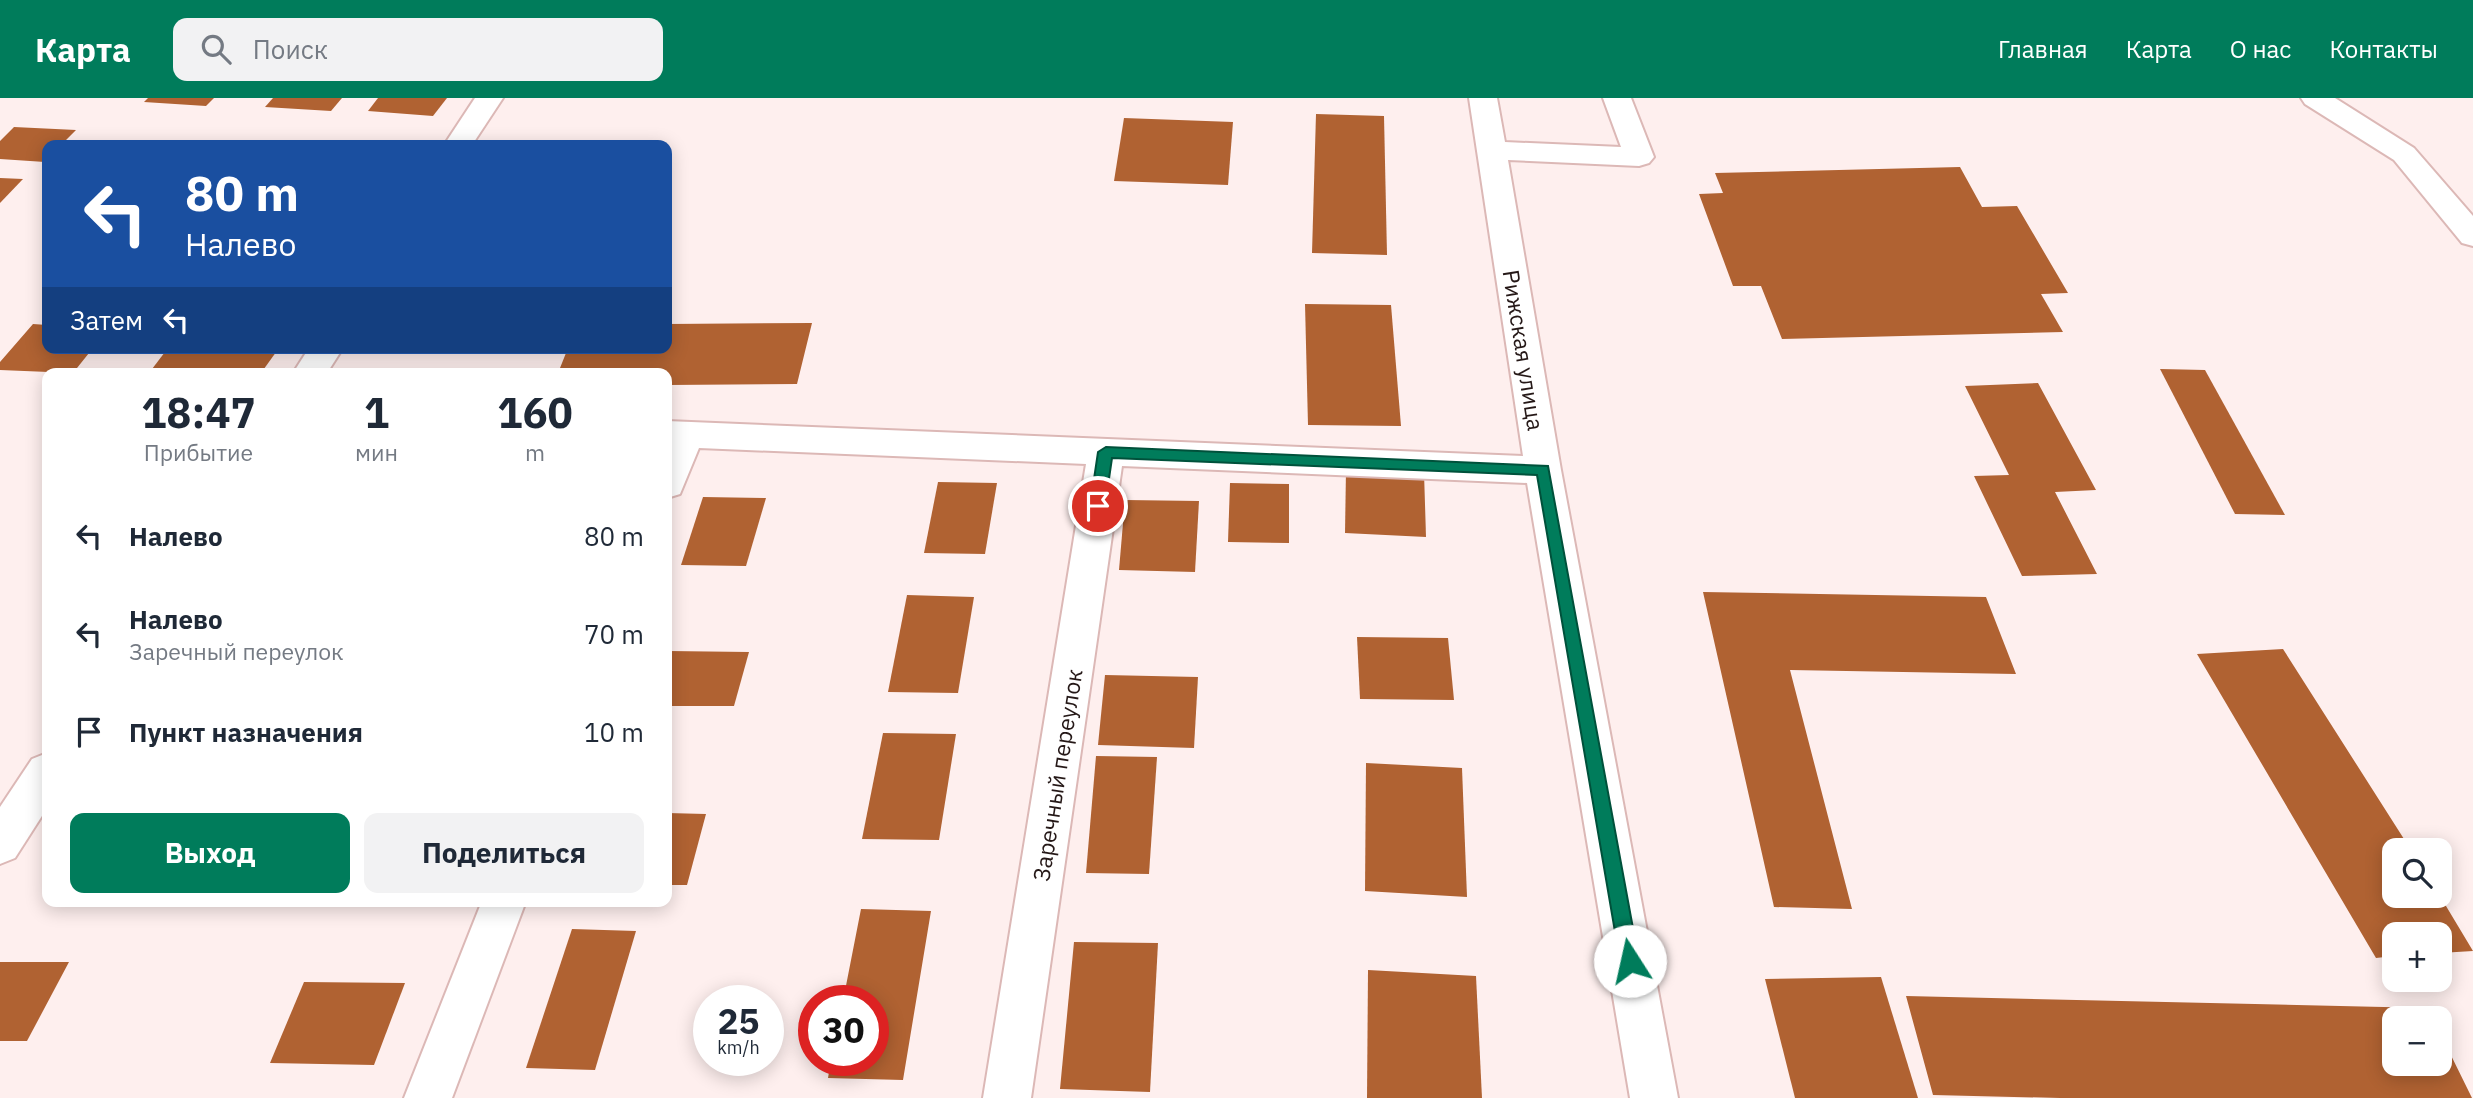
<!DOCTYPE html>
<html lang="ru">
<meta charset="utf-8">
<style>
body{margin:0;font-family:"IBM Plex Sans",sans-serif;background:#f2f2f3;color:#1f2937;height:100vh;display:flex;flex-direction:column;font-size:26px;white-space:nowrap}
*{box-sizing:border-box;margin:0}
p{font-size:23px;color:#747a83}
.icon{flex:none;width:38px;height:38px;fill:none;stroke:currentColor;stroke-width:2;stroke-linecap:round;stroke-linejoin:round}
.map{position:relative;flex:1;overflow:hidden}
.panel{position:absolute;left:42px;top:270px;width:630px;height:539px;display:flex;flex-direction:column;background:#fff;border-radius:14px;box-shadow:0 4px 18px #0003}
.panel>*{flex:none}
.guide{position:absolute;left:42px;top:42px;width:630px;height:214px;border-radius:14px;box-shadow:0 4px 18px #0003;background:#1a4fa0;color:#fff;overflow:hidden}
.controls{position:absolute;left:2382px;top:740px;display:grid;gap:14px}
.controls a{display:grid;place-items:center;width:70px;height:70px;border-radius:14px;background:#fff;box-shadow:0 4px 18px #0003;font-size:35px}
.speed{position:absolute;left:693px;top:887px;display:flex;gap:14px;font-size:35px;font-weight:700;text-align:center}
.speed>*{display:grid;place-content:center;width:91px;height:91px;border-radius:50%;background:#fff;box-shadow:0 4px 18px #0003;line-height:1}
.speed small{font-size:18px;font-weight:400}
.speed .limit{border:10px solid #d22;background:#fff;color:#111}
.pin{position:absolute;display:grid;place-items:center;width:60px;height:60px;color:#fff;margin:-30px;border:4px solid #fff;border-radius:50%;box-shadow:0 2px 7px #0007}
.me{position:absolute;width:77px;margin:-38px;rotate:350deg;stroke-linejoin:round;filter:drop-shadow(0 0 5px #0008)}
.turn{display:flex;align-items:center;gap:24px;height:147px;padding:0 28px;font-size:32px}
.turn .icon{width:91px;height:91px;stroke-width:2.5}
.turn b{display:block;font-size:49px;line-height:60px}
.then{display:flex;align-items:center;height:66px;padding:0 28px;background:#0003;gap:14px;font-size:26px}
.eta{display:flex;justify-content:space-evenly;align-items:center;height:119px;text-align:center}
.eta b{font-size:42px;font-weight:800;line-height:49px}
.action{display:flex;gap:14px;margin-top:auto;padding:14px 28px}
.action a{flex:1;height:80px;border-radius:14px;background:#007c5b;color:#fff;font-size:28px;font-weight:800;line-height:80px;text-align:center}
.action a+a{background:#f2f2f3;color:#1f2937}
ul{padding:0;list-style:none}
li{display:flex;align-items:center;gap:21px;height:98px;padding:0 28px}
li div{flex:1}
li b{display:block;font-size:26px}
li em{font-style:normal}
header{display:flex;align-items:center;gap:42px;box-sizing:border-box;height:98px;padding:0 35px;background:#007c5b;color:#fff}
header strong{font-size:33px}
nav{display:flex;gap:38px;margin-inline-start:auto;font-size:24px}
.search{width:490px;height:63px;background:#f2f2f3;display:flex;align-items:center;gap:18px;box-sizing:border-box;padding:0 24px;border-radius:14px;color:#747a83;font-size:26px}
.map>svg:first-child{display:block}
.building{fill:#b06232}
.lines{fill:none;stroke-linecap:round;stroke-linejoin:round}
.minor-casing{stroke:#dcb8b6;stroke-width:4}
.minor{fill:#fff;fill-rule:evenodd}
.route{fill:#007c5b;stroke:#00513b;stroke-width:2}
.labels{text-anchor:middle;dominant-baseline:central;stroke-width:5;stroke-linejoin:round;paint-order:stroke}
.street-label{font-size:23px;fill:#251817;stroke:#fff}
</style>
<header>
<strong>Карта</strong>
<div class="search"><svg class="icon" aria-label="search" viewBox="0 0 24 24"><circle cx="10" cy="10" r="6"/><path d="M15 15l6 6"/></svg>Поиск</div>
<nav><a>Главная</a><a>Карта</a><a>О нас</a><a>Контакты</a></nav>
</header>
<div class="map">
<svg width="2473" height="1000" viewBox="0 0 2473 1000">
<rect width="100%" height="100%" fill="#feefee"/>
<!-- building -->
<g class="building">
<polygon points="148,0 214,0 206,8 144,4"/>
<polygon points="273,0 342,0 331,13 265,9"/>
<polygon points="378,0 447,0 433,18 368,13"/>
<polygon points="1316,16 1384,18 1387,157 1312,155"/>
<polygon points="1124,20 1233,24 1228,87 1114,83"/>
<polygon points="14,29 76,32 61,47 47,47 45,64 0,61 0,43"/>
<polygon points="1960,69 1982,109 2017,108 2068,195 2041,196 2063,234 1782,241 1761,188 1733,188 1699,96 1723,95 1715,75"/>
<polygon points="0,80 23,81 0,105"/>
<polygon points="1305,206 1391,207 1401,328 1308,327"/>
<polygon points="812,225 797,286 667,287 667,275 558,275 568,250 667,250 667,226"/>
<polygon points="33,226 47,227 47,250 93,250 73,275 0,272 0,264"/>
<polygon points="168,250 279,250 261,275 149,275"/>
<polygon points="2160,271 2205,272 2285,417 2235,416"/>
<polygon points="2038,285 2096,392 2055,394 2097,476 2022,478 1974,378 2009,377 1965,288"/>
<polygon points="1346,371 1424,374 1426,439 1345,435"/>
<polygon points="938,384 997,385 985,456 924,455"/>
<polygon points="1230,385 1289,386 1289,445 1228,444"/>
<polygon points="703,399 766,400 746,468 681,467"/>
<polygon points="1125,402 1199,403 1195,474 1119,472"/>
<polygon points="1703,494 1986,499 2016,576 1790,572 1852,811 1774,809"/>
<polygon points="907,497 974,499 958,595 888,594"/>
<polygon points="1357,539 1448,540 1454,602 1360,601"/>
<polygon points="2283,551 2411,752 2394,752 2394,798 2440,798 2473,853 2440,855 2440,836 2394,836 2394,858 2376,860 2197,556"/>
<polygon points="668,553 749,554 734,608 667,608"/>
<polygon points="1105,577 1198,579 1194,650 1098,647"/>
<polygon points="883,635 956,636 939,742 862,741"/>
<polygon points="1096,658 1157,659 1149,776 1086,775"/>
<polygon points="1366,665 1462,670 1467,799 1365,793"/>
<polygon points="667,715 706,716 687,787 667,787"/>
<polygon points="861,811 931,813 903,982 828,980 831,962 873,962 873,903 843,903"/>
<polygon points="572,831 636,833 595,972 526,970"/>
<polygon points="1074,844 1158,845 1150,994 1060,991"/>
<polygon points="0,864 69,864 27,943 0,943"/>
<polygon points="1368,872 1476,878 1482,1000 1367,1000"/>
<polygon points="1881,879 1918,1000 1795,1000 1765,881"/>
<polygon points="304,884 405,885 374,967 270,965"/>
<polygon points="1906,898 2427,910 2433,920 2394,920 2394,966 2440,966 2440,935 2472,1000 2060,1000 1933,997"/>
</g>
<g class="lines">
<!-- minor casing -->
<g class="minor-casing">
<g id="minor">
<polygon points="475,0 503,0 472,47 444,47"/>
<polygon points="1469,0 1497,0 1505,44 1621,49 1603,0 1631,0 1654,59 1649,65 1639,68 1508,62 1561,372 1678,1000 1630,1000 1527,385 1122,368 1031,1000 983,1000 1086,366 699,350 680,396 667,400 667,323 1523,358"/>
<polygon points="2301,0 2335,0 2414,50 2473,118 2473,148 2462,145 2394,62 2305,6"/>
<polygon points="309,250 343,250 327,275 293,275"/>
<polygon points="47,655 47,710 15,760 0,766 0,709 32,661"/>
<polygon points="482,803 526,803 452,1000 404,1000"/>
</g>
</g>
<!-- minor -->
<use href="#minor" class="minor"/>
</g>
<!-- route -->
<polygon class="route" points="1106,349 1548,368 1639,863 1637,870 1630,873 1623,870 1620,863 1537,377 1112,360 1105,408 1098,414 1090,408 1098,354"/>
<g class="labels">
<!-- street labels -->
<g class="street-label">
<text transform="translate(1524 252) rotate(81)">Рижская улица</text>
<text transform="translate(1057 677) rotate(-81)">Заречный переулок</text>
</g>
</g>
</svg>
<div class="controls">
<a><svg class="icon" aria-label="search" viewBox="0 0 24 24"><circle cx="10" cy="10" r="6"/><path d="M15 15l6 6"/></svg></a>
<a>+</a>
<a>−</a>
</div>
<div class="speed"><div>25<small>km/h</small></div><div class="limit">30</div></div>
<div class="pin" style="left:1098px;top:408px;background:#d93025"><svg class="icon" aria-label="arrive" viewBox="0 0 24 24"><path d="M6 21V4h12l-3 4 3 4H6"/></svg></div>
<svg class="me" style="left:1630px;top:863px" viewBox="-20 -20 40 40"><circle r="19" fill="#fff"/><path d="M0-13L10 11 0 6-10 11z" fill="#007c5b"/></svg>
<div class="guide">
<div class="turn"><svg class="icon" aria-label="left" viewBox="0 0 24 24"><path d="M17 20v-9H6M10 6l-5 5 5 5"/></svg><div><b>80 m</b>Налево</div></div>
<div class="then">Затем<svg class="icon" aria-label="left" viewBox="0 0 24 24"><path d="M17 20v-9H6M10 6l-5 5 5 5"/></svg></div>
</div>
<section class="panel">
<div class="eta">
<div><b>18:47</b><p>Прибытие</p></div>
<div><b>1</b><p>мин</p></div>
<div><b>160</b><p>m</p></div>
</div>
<ul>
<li><svg class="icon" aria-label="left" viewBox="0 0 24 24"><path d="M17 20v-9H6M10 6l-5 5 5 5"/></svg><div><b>Налево</b></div><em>80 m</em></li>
<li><svg class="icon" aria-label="left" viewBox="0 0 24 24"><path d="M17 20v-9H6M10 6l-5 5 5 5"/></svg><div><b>Налево</b><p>Заречный переулок</p></div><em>70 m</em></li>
<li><svg class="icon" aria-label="arrive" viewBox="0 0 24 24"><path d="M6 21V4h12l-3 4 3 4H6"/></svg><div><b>Пункт назначения</b></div><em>10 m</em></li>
</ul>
<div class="action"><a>Выход</a><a>Поделиться</a></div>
</section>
</div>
